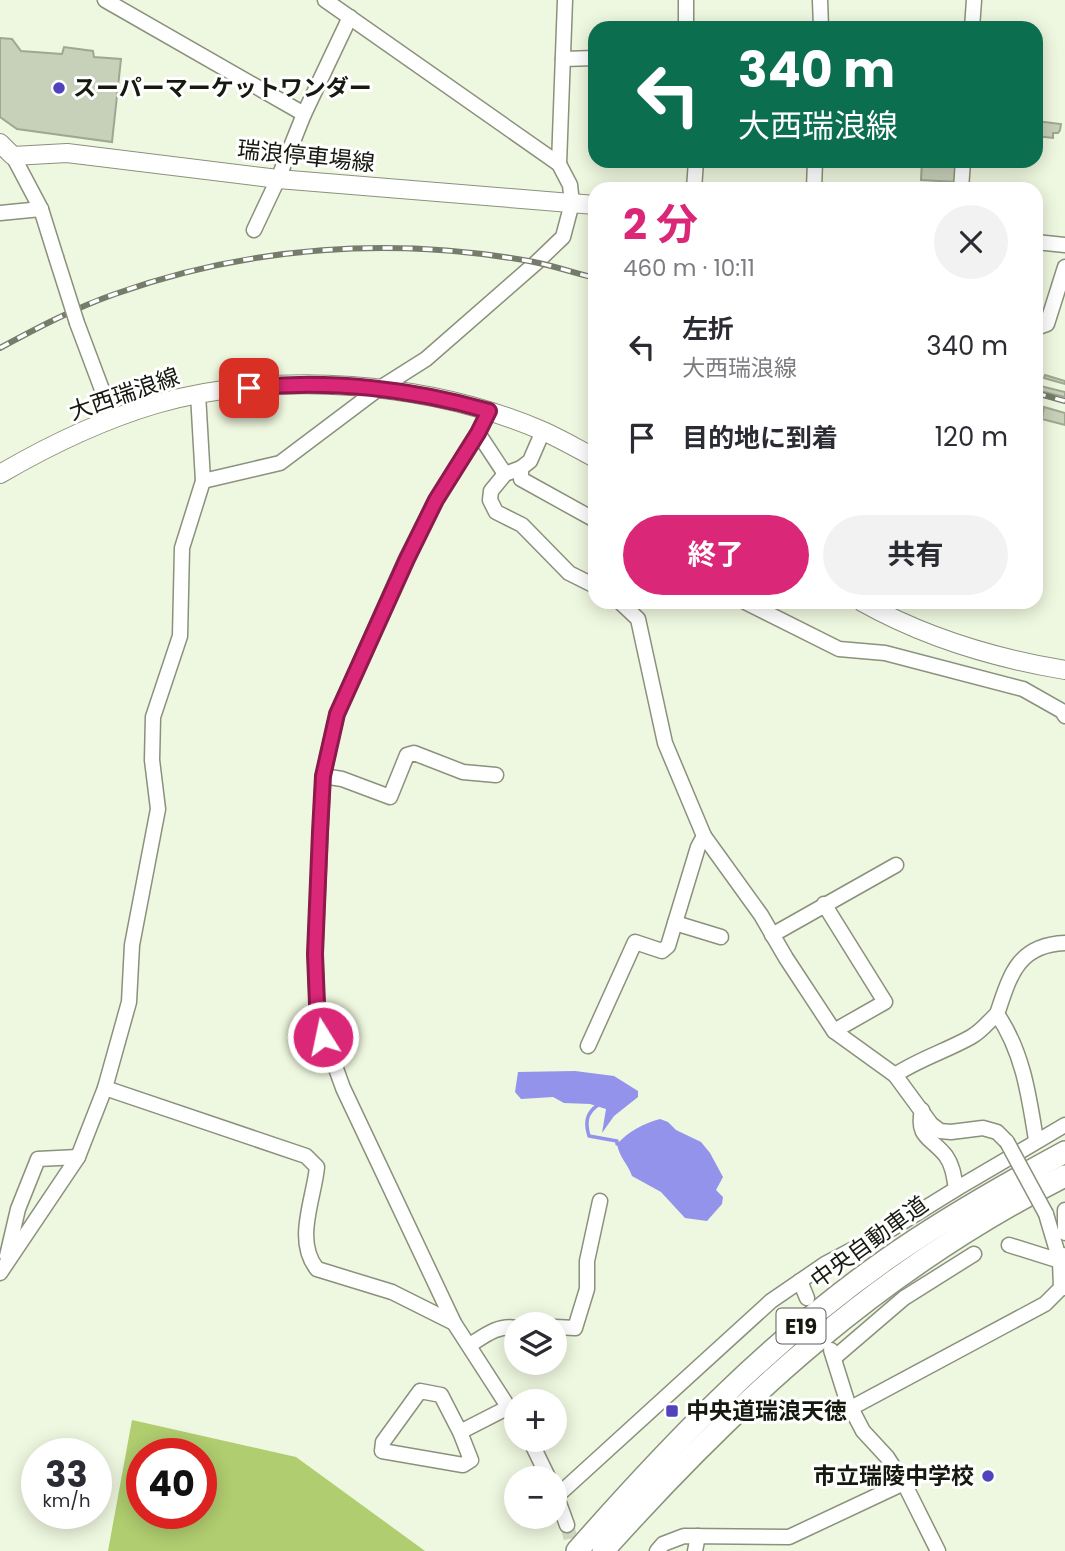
<!DOCTYPE html>
<html lang="ja">
<meta charset="utf-8">
<style>
body{margin:0;font-family:Poppins,"Noto Sans JP",sans-serif;background:#f2f2f3;color:#2b2b33;height:100vh;display:flex;flex-direction:column;font-size:26px;white-space:nowrap}
*{box-sizing:border-box;margin:0}
p{font-size:23px;color:#7c7c81}
.icon{flex:none;width:38px;height:38px;fill:none;stroke:currentColor;stroke-width:2;stroke-linecap:round;stroke-linejoin:round}
.map{position:relative;flex:1;overflow:hidden}
.details{position:absolute;left:588px;top:182px;width:455px;height:427px;display:flex;flex-direction:column;background:#fff;border-radius:21px;box-shadow:0 4px 18px #0003}
.details>*{flex:none}
.banner{position:absolute;left:588px;top:21px;width:455px;height:147px;border-radius:21px;box-shadow:0 4px 18px #0003;background:#0b6e4f;color:#fff;overflow:hidden}
.buttons{position:absolute;left:504px;top:1312px;display:grid;gap:14px}
.buttons a{display:grid;place-items:center;width:63px;height:63px;border-radius:50%;background:#fff;box-shadow:0 4px 18px #0003;font-size:35px}
.speed{position:absolute;left:21px;top:1438px;display:flex;gap:14px;font-size:35px;font-weight:700;text-align:center}
.speed>*{display:grid;place-content:center;width:91px;height:91px;border-radius:50%;background:#fff;box-shadow:0 4px 18px #0003;line-height:1}
.speed small{font-size:18px;font-weight:400}
.speed .limit{border:10px solid #d22;background:#fff;color:#111}
.pin{position:absolute;display:grid;place-items:center;width:60px;height:60px;color:#fff;margin:-30px;border-radius:14px;box-shadow:0 4px 10px #0006}
.me{position:absolute;width:77px;margin:-38px;rotate:350deg;stroke-linejoin:round;filter:drop-shadow(0 0 5px #0008)}
.turn{display:flex;align-items:center;gap:24px;height:147px;padding:0 35px;font-size:32px}
.turn .icon{width:91px;height:91px;stroke-width:2.5}
.turn b{display:block;font-size:49px;line-height:60px}
.round{display:grid;place-items:center;flex:none;width:74px;height:74px;border-radius:37px;background:#f2f2f3}
.summary{display:flex;align-items:center;justify-content:space-between;height:119px;padding:0 35px}
h1{font-size:42px;font-weight:700;line-height:52px;color:#db2777}
.primary-button{display:flex;gap:14px;margin-top:auto;padding:14px 35px}
.primary-button a{flex:1;height:80px;border-radius:42px;background:#db2777;color:#fff;font-size:28px;font-weight:700;line-height:80px;text-align:center}
.primary-button a+a{background:#f2f2f3;color:#2b2b33}
ul{padding:0;list-style:none}
li{display:flex;align-items:center;gap:21px;height:91px;padding:0 35px}
li div{flex:1}
li b{display:block;font-size:26px}
li em{font-style:normal}
.map>svg:first-child{display:block}
.green{fill:#b0cd6f;fill-rule:evenodd}
.water{fill:#9393eb}
.lines{fill:none;stroke-linecap:round;stroke-linejoin:round}
.stream{stroke:#9393eb;stroke-width:3.5}
.building{fill:#c7d0b9;stroke:#9fa790;stroke-width:2}
.minor-tunnel{stroke:#ced6c0;stroke-width:14;stroke-dasharray:14 7;stroke-linecap:butt}
.minor-casing{stroke:#8a917c;stroke-width:17}
.major-casing{stroke:#8a917c;stroke-width:20}
.highway-casing{stroke:#8a917c;stroke-width:24}
.minor{stroke:#fff;stroke-width:14}
.major{stroke:#fff;stroke-width:18}
.highway{stroke:#fff;stroke-width:21}
.rail-casing{stroke:#767c6c;stroke-width:6}
.rail{stroke:#fff;stroke-width:3.5;stroke-dasharray:10;stroke-linecap:butt}
.minor-bridge-casing{stroke:#8a917c;stroke-width:17;stroke-linecap:butt}
.minor-bridge{stroke:#fff;stroke-width:14}
.route-casing{stroke:#8e194d;stroke-width:18}
.route{stroke:#db2777;stroke-width:12}
.poi-dot{fill:#5143bb;stroke:#fff;stroke-width:2.5}
.labels{text-anchor:middle;dominant-baseline:central;stroke-width:6;stroke-linejoin:round;paint-order:stroke}
.shield{fill:#fff;stroke:#5c5e58;stroke-width:2}
.shield-label{font-size:21px;font-weight:bold;fill:#161910}
.poi-label{font-size:23px;font-weight:bold;fill:#161910;stroke:#fff;text-anchor:start}
.street-label{font-size:23px;fill:#161910;stroke:#fff}
</style>
<div class="map">
<svg width="1065" height="1551" viewBox="0 0 1065 1551">
<rect width="100%" height="100%" fill="#eef7df"/>
<!-- green -->
<path class="green" d="M 132,1420 L 296,1457 L 425,1551 L 108,1551 ZM 142,1454 L 201,1454 L 201,1514 L 142,1514 Z"/>
<!-- water -->
<g class="water">
<polygon points="575,1071 614,1076 638,1091 638,1097 614,1116 602,1133 606,1109 590,1104 564,1103 553,1097 521,1099 515,1092 518,1072"/>
<path d="M 660,1119 L 668,1122 L 676,1130 L 701,1142 L 710,1153 L 723,1177 L 716,1190 L 723,1197 L 722,1204 L 707,1221 L 685,1218 L 661,1192 L 632,1176 C 628,1164 619,1157 617,1144 C 628,1132 644,1123 660,1119 Z"/>
</g>
<g class="lines">
<!-- stream -->
<path class="stream" d="M 598,1105 C 586,1113 585,1123 589,1136 L 617,1141 L 617,1144"/>
</g>
<!-- building -->
<g class="building">
<polygon points="0,38 12,39 21,51 62,54 64,47 93,51 94,57 121,59 112,142 17,129 0,117"/>
<polygon points="1036,121 1061,124 1060,130 1058,133 1053,133 1053,138 1036,136"/>
<polygon points="922,161 959,161 957,182 921,180"/>
<polygon points="939,182 957,183 956,189 938,189"/>
<polygon points="1045,375 1065,381 1065,384 1044,378"/>
<polygon points="1036,385 1065,392 1065,397 1036,390"/>
<polygon points="1044,407 1065,413 1065,425 1042,419"/>
</g>
<g class="lines">
<!-- minor-tunnel -->
<polyline class="minor-tunnel" points="567,1525 574,1551"/>
<!-- minor casing -->
<g class="minor-casing">
<g id="minor">
<polyline points="105,0 304,114"/>
<polyline points="820,0 821,28"/>
<polyline points="686,28 686,0"/>
<polyline points="972,28 974,0"/>
<polyline points="563,59 595,58"/>
<polyline points="13,156 41,209 56,257"/>
<polyline points="559,164 565,0"/>
<polyline points="694,189 696,161"/>
<polyline points="814,189 815,161"/>
<polyline points="961,189 963,161"/>
<polyline points="0,213 41,209"/>
<polyline points="254,230 278,179 304,114 350,17"/>
<polyline points="1036,242 1065,245"/>
<polyline points="77,323 113,419"/>
<polyline points="1036,328 1047,324 1065,267"/>
<polyline points="489,411 478,433 436,500 406,559 337,714 323,776 315,954 317,1004 320,1024 343,1088 454,1323 516,1419"/>
<polyline points="478,433 505,474"/>
<polyline points="521,468 530,461 543,431"/>
<polyline points="203,481 280,463 377,390 426,359 537,262 563,237 572,203 570,185 559,164 325,0"/>
<polyline points="595,520 521,479 521,468 505,474 491,491 490,500 496,512 522,525 569,573 595,586"/>
<polyline points="620,602 638,619 665,743 704,836 761,915 786,958 834,1031 895,1075 931,1124 940,1131 951,1132 983,1128 997,1132 1007,1142"/>
<polyline points="745,602 839,649 885,653 1023,689 1062,711 1065,716"/>
<polyline points="323,776 342,779 390,797 407,755 414,753 463,772 496,775"/>
<polyline points="824,904 885,1002 834,1031"/>
<polyline points="675,923 721,937"/>
<polyline points="772,935 896,865"/>
<path d="M 997,1014 C 1010,976 1017,945 1065,943"/>
<polyline points="588,1046 635,942 662,951 668,946 698,847 704,836"/>
<path d="M 895,1075 C 919,1059 946,1051 971,1037 C 982,1031 988,1022 997,1014 C 1023,1052 1029,1096 1036,1140"/>
<path d="M 105,1088 L 306,1156 L 317,1167 C 314,1199 294,1241 317,1269 L 392,1292 L 454,1323"/>
<path d="M 922,1110 C 916,1138 931,1137 946,1156 C 953,1166 954,1177 956,1189 L 1065,1125"/>
<polyline points="1065,1210 1065,1233"/>
<polyline points="1046,1214 1060,1261 1061,1288"/>
<polyline points="1009,1245 1060,1261 1063,1255"/>
<polyline points="7,1256 18,1209 38,1159 78,1157"/>
<polyline points="0,1273 78,1157 105,1088 129,1002 132,945 158,809 152,760 153,717 180,636 182,548 203,481 198,394"/>
<polyline points="800,1281 807,1298"/>
<polyline points="555,1327 575,1328 587,1289 587,1261 600,1201"/>
<path d="M 470,1345 C 484,1336 499,1324 516,1328"/>
<polyline points="831,1350 848,1404 851,1408"/>
<polyline points="834,1358 904,1298 974,1254"/>
<polyline points="460,1432 441,1395 420,1391 383,1442 382,1451 463,1465 471,1460 460,1432 509,1407"/>
<polyline points="530,1440 549,1479"/>
<polyline points="904,1483 938,1551"/>
<polyline points="555,1492 567,1525"/>
<polyline points="557,1496 771,1301 825,1264 893,1228 956,1189"/>
<polyline points="657,1551 663,1544 684,1536 789,1537 904,1483 887,1457 863,1431 851,1408 1045,1304 1061,1288 1065,1288"/>
<polyline points="695,1551 698,1536"/>
</g>
</g>
<!-- major casing -->
<g class="major-casing">
<g id="major">
<polyline points="0,143 13,156 67,153 278,179 595,205"/>
<path d="M 0,474 C 48,446 102,420 156,404 C 277,370 427,381 543,431 C 561,439 578,449 595,458"/>
<path d="M 862,602 C 926,638 993,658 1065,670"/>
</g>
</g>
<!-- highway casing -->
<g class="highway-casing">
<g id="highway">
<path d="M 577,1551 C 671,1444 770,1341 887,1259 C 944,1219 1004,1185 1065,1152"/>
<path d="M 603,1551 C 739,1399 882,1268 1065,1176"/>
</g>
</g>
<!-- minor -->
<use href="#minor" class="minor"/>
<!-- major -->
<use href="#major" class="major"/>
<!-- highway -->
<use href="#highway" class="highway"/>
<!-- rail casing -->
<g class="rail-casing">
<g id="rail">
<path d="M 0,348 C 37,328 75,308 115,294 C 249,246 394,236 534,262 C 554,266 575,273 595,278"/>
<polyline points="1036,393 1065,401"/>
</g>
</g>
<!-- rail -->
<use href="#rail" class="rail"/>
<!-- minor-bridge casing -->
<g class="minor-bridge-casing">
<g id="minor-bridge">
<polyline points="56,257 77,323"/>
<polyline points="1007,1142 1046,1214"/>
</g>
</g>
<!-- minor-bridge -->
<use href="#minor-bridge" class="minor-bridge"/>
</g>
<g class="lines">
<!-- route casing -->
<g class="route-casing">
<path id="route" d="M 249,388 C 328,379 413,389 489,411 L 478,433 L 436,500 L 407,559 L 337,714 L 323,776 L 320,832 L 315,954 L 317,1004 L 323,1037"/>
</g>
<!-- route -->
<use href="#route" class="route"/>
</g>
<!-- markers -->
<g class="poi-dot">
<circle cx="59" cy="88" r="7"/>
<rect x="665" y="1404" width="14" height="14" rx="3.5"/>
<circle cx="988" cy="1476" r="7"/>
</g>
<g class="labels">
<!-- shield labels -->
<rect class="shield" x="776.5" y="1308.5" width="49" height="35" rx="5"/>
<g class="shield-label">
<text x="801" y="1326">E19</text>
</g>
<!-- poi labels -->
<g class="poi-label">
<text x="73" y="88">スーパーマーケットワンダー</text>
<text x="686" y="1411">中央道瑞浪天徳</text>
<text x="974" y="1476" text-anchor="end">市立瑞陵中学校</text>
</g>
<!-- street labels -->
<g class="street-label">
<text transform="translate(306 156) rotate(6)">瑞浪停車場線</text>
<text transform="translate(124 394) rotate(-19)">大西瑞浪線</text>
<text transform="translate(869 1242) rotate(-36)">中央自動車道</text>
</g>
</g>
</svg>
<div class="buttons">
<a><svg class="icon" aria-label="layers" viewBox="0 0 24 24"><path d="M12 4l9 5-9 5-9-5zM3 14l9 5 9-5"/></svg></a>
<a>+</a>
<a>−</a>
</div>
<div class="speed"><div>33<small>km/h</small></div><div class="limit">40</div></div>
<div class="pin" style="left:249px;top:388px;background:#d93025"><svg class="icon" aria-label="arrive" viewBox="0 0 24 24"><path d="M6 21V4h12l-3 4 3 4H6"/></svg></div>
<svg class="me" style="left:323px;top:1037px" viewBox="-20 -20 40 40"><circle r="17" fill="#db2777" stroke="#fff" stroke-width="3"/><path d="M0-11L8 9 0 5-8 9z" fill="#fff"/></svg>
<div class="banner">
<div class="turn"><svg class="icon" aria-label="left" viewBox="0 0 24 24"><path d="M17 20v-9H6M10 6l-5 5 5 5"/></svg><div><b>340 m</b>大西瑞浪線</div></div>
</div>
<section class="details">
<div class="summary"><div><h1>2 分</h1><p>460 m · 10:11</p></div><a class="round"><svg class="icon" aria-label="close" viewBox="0 0 24 24"><path d="M6 6l12 12M18 6L6 18"/></svg></a></div>
<ul>
<li><svg class="icon" aria-label="left" viewBox="0 0 24 24"><path d="M17 20v-9H6M10 6l-5 5 5 5"/></svg><div><b>左折</b><p>大西瑞浪線</p></div><em>340 m</em></li>
<li><svg class="icon" aria-label="arrive" viewBox="0 0 24 24"><path d="M6 21V4h12l-3 4 3 4H6"/></svg><div><b>目的地に到着</b></div><em>120 m</em></li>
</ul>
<div class="primary-button"><a>終了</a><a>共有</a></div>
</section>
</div>
